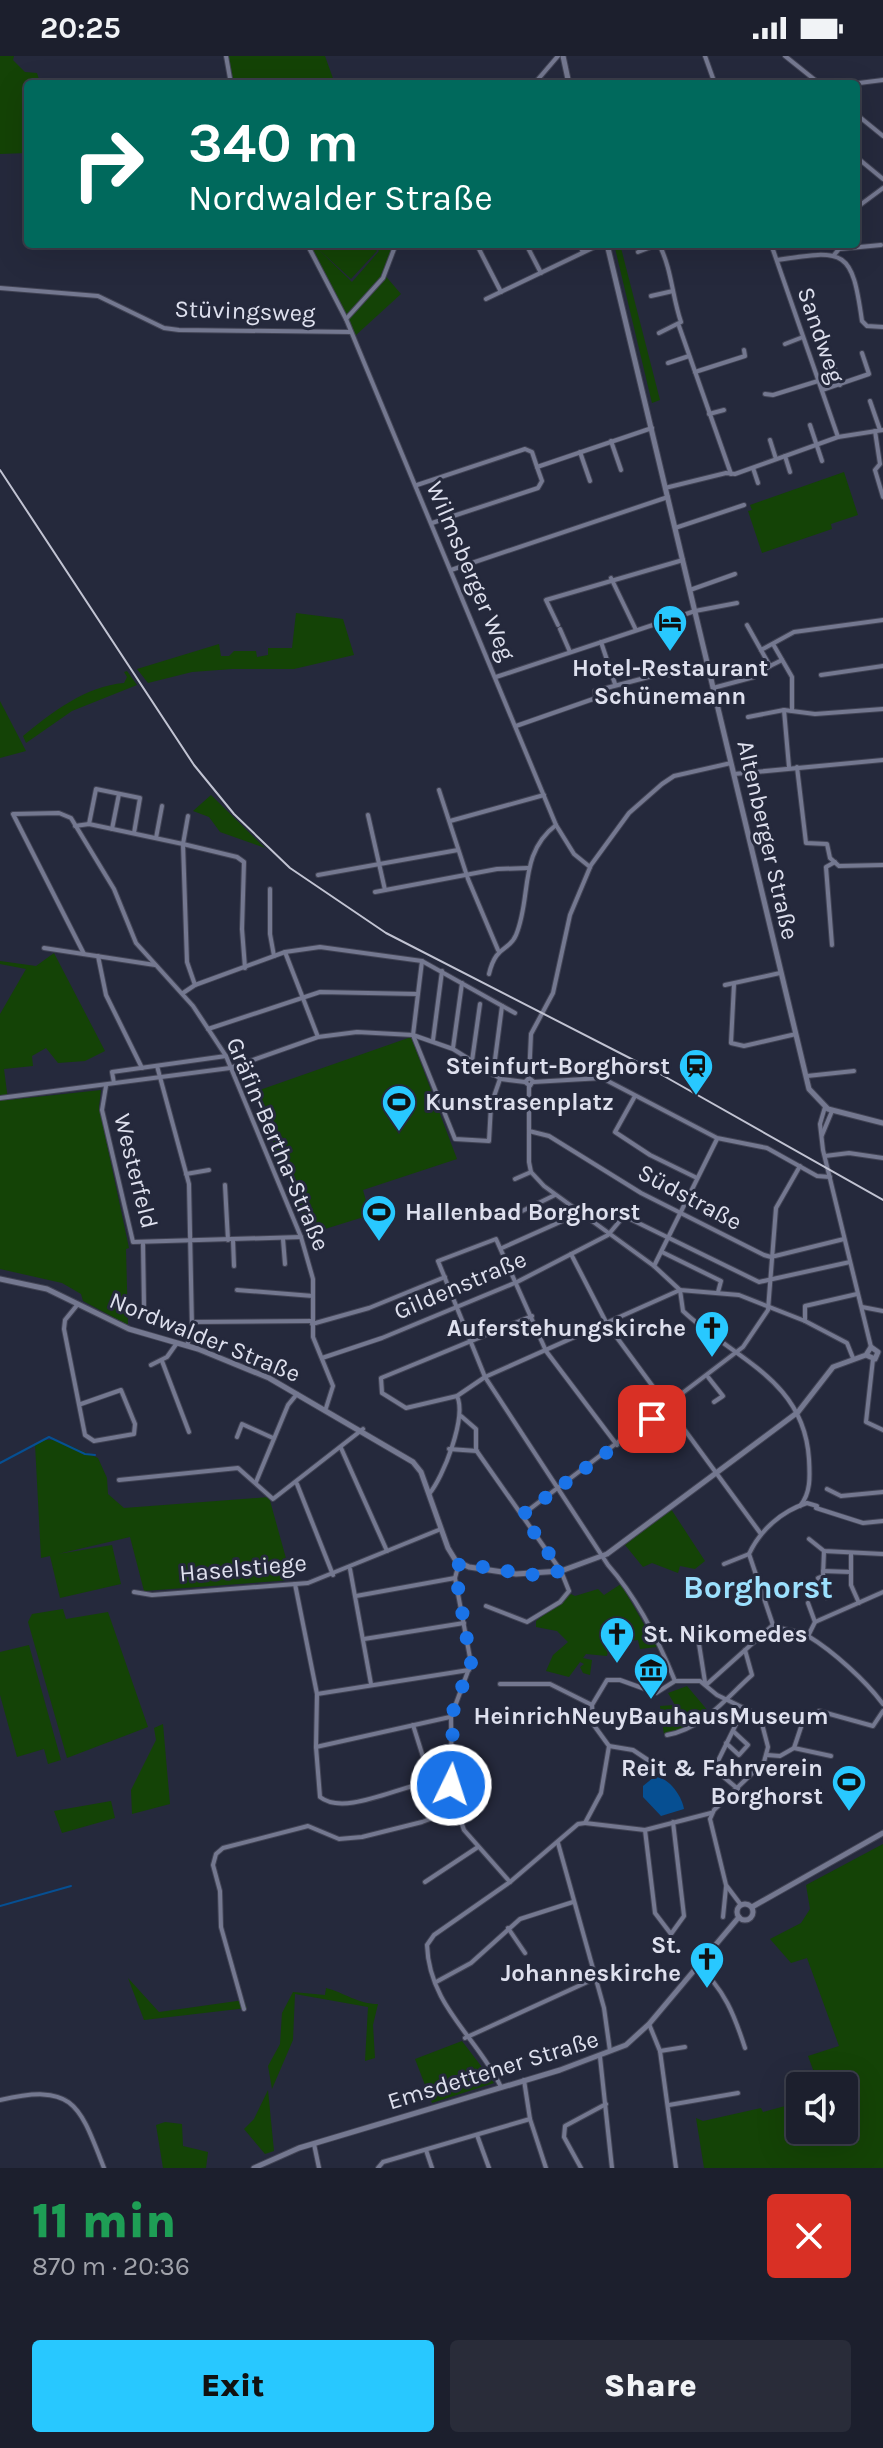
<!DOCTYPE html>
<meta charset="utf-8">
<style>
body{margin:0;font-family:Karla,sans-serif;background:#292c39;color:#f1f3f6;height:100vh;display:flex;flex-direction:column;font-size:30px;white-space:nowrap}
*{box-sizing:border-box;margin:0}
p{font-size:26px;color:#a0a2aa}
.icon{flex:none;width:44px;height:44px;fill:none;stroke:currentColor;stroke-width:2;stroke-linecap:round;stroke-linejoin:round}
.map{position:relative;height:2112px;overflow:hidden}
.sheet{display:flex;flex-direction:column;background:#1c1f2d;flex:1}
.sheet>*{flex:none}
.guide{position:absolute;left:24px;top:24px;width:836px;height:168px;border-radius:8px;box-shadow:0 8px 32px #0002,0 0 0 2px #3a3d49;background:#00695c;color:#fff;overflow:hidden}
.controls{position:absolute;left:786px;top:2016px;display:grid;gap:16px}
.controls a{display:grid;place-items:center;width:72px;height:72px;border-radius:8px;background:#1c1f2d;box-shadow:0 8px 32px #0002,0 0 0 2px #3a3d49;font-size:40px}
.pin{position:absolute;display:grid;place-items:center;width:68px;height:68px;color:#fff;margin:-34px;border-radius:16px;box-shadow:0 4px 12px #0006}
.me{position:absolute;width:88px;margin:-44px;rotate:4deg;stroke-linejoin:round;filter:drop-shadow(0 0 6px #0008)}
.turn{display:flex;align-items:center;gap:28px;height:168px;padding:0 32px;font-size:36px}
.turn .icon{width:104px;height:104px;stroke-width:2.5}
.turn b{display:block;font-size:56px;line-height:68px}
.round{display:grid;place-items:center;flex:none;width:84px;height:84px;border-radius:8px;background:#292c39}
.headline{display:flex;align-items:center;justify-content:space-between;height:136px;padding:0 32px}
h1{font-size:48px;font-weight:800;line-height:60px;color:#1e9e55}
.cta{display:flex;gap:16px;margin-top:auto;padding:16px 32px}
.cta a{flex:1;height:92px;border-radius:8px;background:#28c8ff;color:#111;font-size:32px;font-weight:800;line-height:92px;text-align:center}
.cta a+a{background:#292c39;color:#f1f3f6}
.status{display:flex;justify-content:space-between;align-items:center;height:56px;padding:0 40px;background:#1c1f2d;direction:ltr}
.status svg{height:22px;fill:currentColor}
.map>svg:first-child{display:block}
.green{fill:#144306}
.water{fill:#064f92}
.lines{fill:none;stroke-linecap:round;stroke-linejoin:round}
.stream{stroke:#064f92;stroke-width:2}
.minor-casing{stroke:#414354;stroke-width:6}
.tertiary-casing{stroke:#414354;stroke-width:7}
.secondary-casing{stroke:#414354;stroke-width:7}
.minor{stroke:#747890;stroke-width:4}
.tertiary{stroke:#747890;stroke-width:5}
.secondary{stroke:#747890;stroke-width:5}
.rail{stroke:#c1c3d2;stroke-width:2}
.route{stroke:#1a73e8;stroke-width:14;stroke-dasharray:0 25.2}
.labels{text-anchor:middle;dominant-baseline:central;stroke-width:6;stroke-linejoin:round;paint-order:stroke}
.street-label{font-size:24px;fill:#dee0ee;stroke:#25293c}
.poi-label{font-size:24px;font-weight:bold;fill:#dee0ee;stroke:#25293c;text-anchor:end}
.district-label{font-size:32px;font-weight:bold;fill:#9be0fe;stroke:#25293c}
</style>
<div class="status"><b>20:25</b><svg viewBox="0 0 49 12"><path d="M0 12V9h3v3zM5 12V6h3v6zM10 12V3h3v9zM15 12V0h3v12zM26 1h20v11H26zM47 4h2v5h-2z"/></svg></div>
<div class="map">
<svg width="883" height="2112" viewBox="0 0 883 2112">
<rect width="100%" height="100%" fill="#25293c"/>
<!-- green -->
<g class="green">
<polygon points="0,0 14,0 13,4 25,16 37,17 40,26 49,28 28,28 28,97 0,98"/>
<polygon points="228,0 325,0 335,28 234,28"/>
<polygon points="309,188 371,188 377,195 351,223 316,191 352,226 379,195 373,188 395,188 383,217 401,238 355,280"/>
<polygon points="614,188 620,188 660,344 652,347"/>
<polygon points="844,416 858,459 831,468 832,473 762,497 748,455 752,454 750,449"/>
<polygon points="296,557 343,563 354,599 294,613 232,613 192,616 148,627 137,613 219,588 221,600 229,600 234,595 256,595 257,601 268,599 268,592 292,592"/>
<path d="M 127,615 L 137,629 L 72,655 L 26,687 L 23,680 C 52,656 86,630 124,627 L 127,621 L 124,616 Z"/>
<polygon points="0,645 26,695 0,702"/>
<polygon points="211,739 265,792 220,776 209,761 193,755"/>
<polygon points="54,897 105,995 85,1005 58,1007 46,992 32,1000 33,1010 4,1013 8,1044 101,1034 99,1051 129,1192 126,1193 128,1269 83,1245 81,1238 62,1227 0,1213 0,958 26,913 0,908 0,905 36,910"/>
<polygon points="411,981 457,1103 363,1134 370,1159 309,1178 254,1036"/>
<polygon points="45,1384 57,1384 98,1402 107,1422 108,1438 124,1452 269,1441 292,1524 144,1535 130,1481 58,1498 112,1489 121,1528 60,1542 50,1500 41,1502 35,1388"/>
<polygon points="671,1453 705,1505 695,1513 680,1510 678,1517 652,1507 643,1511 625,1489"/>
<polygon points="621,1528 657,1591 640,1593 638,1584 621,1586 621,1591 609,1588 607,1600 586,1598 583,1602 592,1604 590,1619 583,1617 580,1611 584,1608 580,1606 569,1621 546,1615 553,1599 568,1586 557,1575 536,1571 536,1565 571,1538 575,1540 598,1533 604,1539"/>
<polygon points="63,1553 66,1563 108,1556 148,1671 67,1702 28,1566 32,1558"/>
<polygon points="29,1589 61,1704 48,1708 44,1693 17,1701 0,1639 0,1596"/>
<polygon points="687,1630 709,1656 684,1675 664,1679 660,1650 675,1649 668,1637"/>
<polygon points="163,1668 170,1748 132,1758 131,1734 156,1684 154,1672"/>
<polygon points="111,1745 115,1762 62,1777 54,1755"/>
<polygon points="883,1788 883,2112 704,2112 696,2062 703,2065 761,2052 763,2056 800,2046 800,2074 844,2074 844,2030 819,2030 808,2000 839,1990 807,1902 791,1907 770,1883 801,1867 810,1853 806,1829"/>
<polygon points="128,1922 159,1956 244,1944 247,1952 144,1964"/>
<path d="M 326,1932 C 345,1937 358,1948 378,1948 L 373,1969 L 375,2002 L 365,2005 L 368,1951 L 295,1938 L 293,1984 L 272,2033 L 268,2010 L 280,1988 L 282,1957 L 293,1936 L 325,1939 Z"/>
<polygon points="462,1985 494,2027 432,2047 415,2003"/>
<polygon points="268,2034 274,2095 265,2098 244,2073 254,2063"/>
<polygon points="165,2066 182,2068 183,2090 208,2096 206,2112 163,2112 156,2069"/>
</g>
<!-- water -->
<path class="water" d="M 654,1721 C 668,1720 682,1740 684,1753 L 661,1760 L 643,1741 L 643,1730 Z"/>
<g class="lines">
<!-- stream -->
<g class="stream">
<polyline points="0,1407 49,1381 85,1398 95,1399"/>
<polyline points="0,1850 71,1830"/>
</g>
<!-- minor casing -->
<g class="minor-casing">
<g id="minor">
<polyline points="226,0 231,28"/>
<polyline points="705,0 715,28"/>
<polyline points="785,0 820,28"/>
<polyline points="534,28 558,0"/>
<polyline points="754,28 766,25"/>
<polyline points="851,28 883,24"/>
<polyline points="856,58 883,80"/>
<polyline points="860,104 883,123"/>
<polyline points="856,152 883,132"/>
<polyline points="307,188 346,263 556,769 574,798 590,811"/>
<polyline points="490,188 479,193 501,236"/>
<polyline points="526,188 541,217"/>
<polyline points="579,188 583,196"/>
<polyline points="771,188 838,381"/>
<polyline points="662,193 669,188"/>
<polyline points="638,196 659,188"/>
<polyline points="834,199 839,193 881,189"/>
<path d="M 777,204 C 846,193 852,194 862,265 L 867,270 L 883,271"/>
<polyline points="0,232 98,240 164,272 179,274 351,276"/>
<polyline points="651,240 673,235"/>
<polyline points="486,243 601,188"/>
<polyline points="346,263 383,222 396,188"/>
<polyline points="679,270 731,418"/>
<path d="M 659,277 L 681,266 C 672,240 672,214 659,188"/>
<polyline points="785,288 803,281"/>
<polyline points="831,302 840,329"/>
<polyline points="668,307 689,300"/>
<polyline points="695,316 745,300 744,294"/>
<polyline points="822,334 869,318 862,297"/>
<polyline points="765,338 773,339 818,325"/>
<polyline points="870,345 880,374"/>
<polyline points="709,358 724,354"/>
<polyline points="810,369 822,405"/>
<polyline points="875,375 880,408 875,414 883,441"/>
<polyline points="770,384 776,403"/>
<polyline points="611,385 621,414"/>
<polyline points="580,396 590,425"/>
<polyline points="785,400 790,416"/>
<polyline points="753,412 758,427"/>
<polyline points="417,429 525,393 532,396 537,411 652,372"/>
<polyline points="665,432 726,417 735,418 838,381 883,374"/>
<polyline points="432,467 538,432 542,425 537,411"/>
<polyline points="675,472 744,449"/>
<polyline points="451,514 668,441"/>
<polyline points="611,522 636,574"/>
<polyline points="690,534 735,518"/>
<polyline points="558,569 546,544 683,504"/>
<polyline points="747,569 761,594"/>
<polyline points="560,573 570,596"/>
<polyline points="601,586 615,628"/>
<polyline points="773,588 792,621 792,655"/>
<polyline points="782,604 770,610 761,594 794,576 883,564"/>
<polyline points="821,619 883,610"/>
<polyline points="496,621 695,555 737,547"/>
<polyline points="713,632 754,621 770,610"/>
<polyline points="784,654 789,711"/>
<polyline points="748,661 784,654 815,658 883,653"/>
<polyline points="516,670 596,642 595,635 660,618 670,619"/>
<polyline points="797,711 806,787 827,788 830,802 839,810 883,809"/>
<polyline points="734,718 883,704"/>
<polyline points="439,734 468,823 498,894"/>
<polyline points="368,759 385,834"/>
<polyline points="450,765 544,739"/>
<polyline points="89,768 96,733 140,742 134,777"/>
<polyline points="75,770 89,768 183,788 188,760"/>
<polyline points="112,773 119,738"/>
<polyline points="156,782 162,750"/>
<polyline points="318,819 458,794"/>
<polyline points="270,833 270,878 274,900"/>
<polyline points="375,836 497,813 528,812"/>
<polyline points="832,889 826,811 835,806"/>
<polyline points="44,892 155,909"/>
<polyline points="285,896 318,981"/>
<polyline points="84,898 13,758 59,757 71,762 114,833 136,887 193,950 226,1000 301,1181 313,1223 313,1281 333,1330 326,1352"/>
<polyline points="98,900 106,939 142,1012"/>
<polyline points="422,905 413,979 455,1083 489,1085 491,1049 500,1023"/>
<path d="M 489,918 C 496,888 509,896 516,879 C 532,841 518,798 556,769"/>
<polyline points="734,928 731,987 744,990 796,978"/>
<polyline points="195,929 187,906 183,788 237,801 244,806 242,873 245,912"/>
<polyline points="725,929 780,917"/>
<polyline points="183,937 195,929 285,896 320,891 422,905 515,957"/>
<polyline points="208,973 320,936 417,938"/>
<polyline points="433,984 442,915"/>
<polyline points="453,992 462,927"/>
<polyline points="472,1005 480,948"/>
<polyline points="157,1010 189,1128 192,1272 187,1290"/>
<polyline points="493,1019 502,950"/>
<polyline points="807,1020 854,1015"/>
<polyline points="529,1022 533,1025 530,1030 525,1026 529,1022 531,978 553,937 570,859 591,809 629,757 662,728 674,720 731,707"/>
<polyline points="533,1026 602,1022 717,1082 767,1092 817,1120 830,1121"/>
<polyline points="114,1027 112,1016 226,1000"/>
<polyline points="106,1030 102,1054 133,1186 301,1181"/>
<polyline points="529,1030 529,1106 531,1116 544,1130 654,1210 680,1234 739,1239 805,1265 847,1287 853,1302"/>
<polyline points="635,1040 615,1076 650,1099 697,1122"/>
<polyline points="0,1042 230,1012 318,981 357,976 413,979 453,993 501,1023 525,1026"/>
<polyline points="825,1051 820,1068 823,1094 871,1291"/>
<polyline points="529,1075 549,1080 641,1137 764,1199 771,1201 844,1183"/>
<polyline points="822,1079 832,1055"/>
<polyline points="825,1100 849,1097 883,1102"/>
<polyline points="186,1118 209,1114"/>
<polyline points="515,1123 531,1116"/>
<polyline points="225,1129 228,1184"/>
<polyline points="516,1158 555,1139"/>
<polyline points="283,1183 285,1208"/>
<polyline points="233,1184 234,1210"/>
<polyline points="143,1188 144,1249"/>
<polyline points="502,1192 578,1158"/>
<polyline points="662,1196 721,1225 718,1236"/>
<polyline points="571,1198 607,1268 761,1478"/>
<polyline points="654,1210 717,1083"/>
<polyline points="237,1234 313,1240"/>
<path d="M 680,1234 L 683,1255 C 734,1303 804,1323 809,1403 C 810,1420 811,1437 800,1450"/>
<polyline points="78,1248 65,1264 64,1273 85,1379 94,1385 134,1378 135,1368 121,1334 81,1348"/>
<polyline points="862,1251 883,1255"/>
<polyline points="532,1260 381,1322 382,1337 406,1352 457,1340 485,1321 680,1234"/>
<polyline points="805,1265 805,1250 857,1238"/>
<polyline points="192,1266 312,1265"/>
<polyline points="312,1268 369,1252 445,1221"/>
<polyline points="322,1302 382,1282 517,1226 608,1179 624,1160 759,1226 850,1206"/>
<polyline points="873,1303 866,1366 883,1374"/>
<polyline points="162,1305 189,1376"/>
<polyline points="151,1309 167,1301 177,1287"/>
<polyline points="708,1321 723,1340 714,1346"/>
<polyline points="461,1360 476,1373 476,1394 561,1515 569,1535 560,1546 527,1566 486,1550"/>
<polyline points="237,1381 242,1368 273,1382"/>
<path d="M 617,1389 L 546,1295 L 496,1183 L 438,1205 L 485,1321 L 608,1509 C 638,1543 658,1583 675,1625"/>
<polyline points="341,1392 387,1495"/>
<polyline points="449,1393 477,1395"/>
<polyline points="119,1424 238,1412 273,1443 363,1373"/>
<polyline points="256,1426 288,1349 297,1338"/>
<polyline points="297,1428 333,1519"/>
<polyline points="827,1433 841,1440 883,1436"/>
<path d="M 429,1438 C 443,1422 467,1361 457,1340"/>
<polyline points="816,1452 863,1467 883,1465"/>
<polyline points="522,1459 743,1291 768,1254 776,1152 800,1110"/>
<polyline points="809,1483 824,1495 883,1498"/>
<polyline points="824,1495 823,1520 818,1522 827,1542"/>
<polyline points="851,1498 851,1529 859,1547"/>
<polyline points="459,1507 455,1522 471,1607 451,1661 452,1740 464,1774 510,1826"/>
<polyline points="724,1508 749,1498"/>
<polyline points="350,1513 371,1628"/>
<polyline points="823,1515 851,1516"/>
<path d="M 295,1528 L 317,1638 L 316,1691 L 320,1741 C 345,1761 403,1728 432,1726 C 438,1726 445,1728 451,1729"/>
<polyline points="134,1536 152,1539 308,1527 441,1473"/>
<polyline points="356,1540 455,1522"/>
<polyline points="808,1547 815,1566"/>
<path d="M 773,1569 L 749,1498 C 760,1474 782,1455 807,1447 L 817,1450"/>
<path d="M 773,1569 C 783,1575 799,1574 808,1580 C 833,1595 866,1625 883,1648"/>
<polyline points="808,1580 815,1566 883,1536"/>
<polyline points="364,1583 464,1567"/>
<polyline points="699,1588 705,1626"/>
<polyline points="500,1628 550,1628 592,1649"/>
<polyline points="706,1629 773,1569"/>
<polyline points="317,1638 469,1614"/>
<polyline points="592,1649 607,1624 620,1624 656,1637 675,1625 700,1625 717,1639 754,1657 761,1664 768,1691 764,1706 714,1754 710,1763 726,1829 741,1849"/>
<polyline points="413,1669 431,1726"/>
<path d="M 667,1679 C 703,1673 726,1642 752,1619 L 745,1594"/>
<polyline points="726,1687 739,1699 748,1689 733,1675"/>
<polyline points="609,1690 633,1694 648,1704"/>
<polyline points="316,1691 450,1661"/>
<polyline points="794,1692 831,1700"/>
<polyline points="767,1699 780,1700 794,1692 803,1665 819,1655 873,1670 883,1655"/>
<polyline points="738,1733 714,1713 744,1652"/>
<polyline points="585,1767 645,1774 711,1757"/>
<polyline points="645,1774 655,1857 671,1878 684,1860 673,1766"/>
<polyline points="558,1787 604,1952 610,1995"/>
<polyline points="425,1826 478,1791"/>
<polyline points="723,1861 726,1831"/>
<polyline points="508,1872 525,1897"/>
<path d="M 697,1910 C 724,1931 735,1961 745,1992"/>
<polyline points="436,1926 471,1907 520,1863 573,1846"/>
<polyline points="244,1953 221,1871 220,1835 213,1809 216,1798 223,1792 308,1770 339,1783 362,1781 422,1766 481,1744"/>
<polyline points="649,1968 660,1995 676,2112"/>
<polyline points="465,1982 596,1922"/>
<polyline points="660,1995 685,1991"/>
<polyline points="600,2001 612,2112"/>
<polyline points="524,2024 530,2063 546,2112"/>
<path d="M 501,2031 C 478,1982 429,1950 427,1889 L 434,1879 L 510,1826 L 578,1768 L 585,1767 L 601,1737 L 609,1690 L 593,1668 L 592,1649"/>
<path d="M 0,2044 C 74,2027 79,2048 104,2112"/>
<polyline points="669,2049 738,2037"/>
<polyline points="477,2079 489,2112"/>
<polyline points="314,2088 319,2112"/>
<polyline points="426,2094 432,2112"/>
<polyline points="378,2112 383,2106 530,2063"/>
<polyline points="581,2112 564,2081 565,2070 606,2048"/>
</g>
</g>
<!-- tertiary casing -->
<g class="tertiary-casing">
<polyline id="tertiary" points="0,1223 47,1233 129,1273 198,1293 269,1322 413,1406 421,1416 448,1492 456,1505 469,1511 516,1518 561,1515 607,1498 798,1356 833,1311 866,1299 875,1303 878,1296 871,1291 866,1299"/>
</g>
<!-- secondary casing -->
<g class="secondary-casing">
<g id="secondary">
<polyline points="563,0 569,28"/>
<polyline points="607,188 809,1033 828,1053 883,1067"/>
<circle cx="745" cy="1856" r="8"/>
<polyline points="752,1851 883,1777"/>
<polyline points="254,2112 299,2092 560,2014 626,1989 649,1968 739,1861"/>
</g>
</g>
<!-- minor -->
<use href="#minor" class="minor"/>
<!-- tertiary -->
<use href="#tertiary" class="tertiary"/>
<!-- secondary -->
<use href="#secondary" class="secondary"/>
<!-- rail -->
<polyline class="rail" points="0,414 194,709 234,758 290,812 386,877 655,1015 883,1144"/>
</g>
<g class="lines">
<!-- route -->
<polyline class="route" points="451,1729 454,1696 451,1661 471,1607 455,1514 460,1507 530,1519 561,1515 522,1459 652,1363"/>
</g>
<!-- icons -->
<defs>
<g id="hotel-pin" transform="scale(1.8)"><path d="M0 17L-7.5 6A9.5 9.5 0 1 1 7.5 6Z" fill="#28c8ff" stroke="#25293c"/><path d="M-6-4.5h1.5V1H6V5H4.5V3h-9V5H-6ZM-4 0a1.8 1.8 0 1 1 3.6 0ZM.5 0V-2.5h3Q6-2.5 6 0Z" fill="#111"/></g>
<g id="station-pin" transform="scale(1.8)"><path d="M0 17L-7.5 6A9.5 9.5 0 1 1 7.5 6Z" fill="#28c8ff" stroke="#25293c"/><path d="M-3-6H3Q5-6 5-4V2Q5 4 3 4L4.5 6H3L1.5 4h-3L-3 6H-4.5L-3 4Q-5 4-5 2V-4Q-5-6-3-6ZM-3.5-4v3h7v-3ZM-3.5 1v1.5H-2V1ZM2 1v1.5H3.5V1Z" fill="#111"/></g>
<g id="stadium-pin" transform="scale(1.8)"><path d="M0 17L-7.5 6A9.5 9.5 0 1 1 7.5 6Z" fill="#28c8ff" stroke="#25293c"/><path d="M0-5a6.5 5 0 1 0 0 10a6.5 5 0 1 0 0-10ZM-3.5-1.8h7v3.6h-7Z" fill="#111"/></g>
<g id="church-pin" transform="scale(1.8)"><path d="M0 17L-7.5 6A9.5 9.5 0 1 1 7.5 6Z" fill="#28c8ff" stroke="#25293c"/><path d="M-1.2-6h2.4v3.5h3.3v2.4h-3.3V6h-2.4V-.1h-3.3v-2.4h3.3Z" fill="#111"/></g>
<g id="museum-pin" transform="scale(1.8)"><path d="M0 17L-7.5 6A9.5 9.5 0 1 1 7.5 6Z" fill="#28c8ff" stroke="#25293c"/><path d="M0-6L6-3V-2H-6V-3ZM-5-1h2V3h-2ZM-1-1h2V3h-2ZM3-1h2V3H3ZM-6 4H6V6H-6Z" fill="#111"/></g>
</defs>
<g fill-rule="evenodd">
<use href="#hotel-pin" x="670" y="566"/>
<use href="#station-pin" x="696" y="1010"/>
<use href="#stadium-pin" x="399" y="1046"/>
<use href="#stadium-pin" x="379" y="1156"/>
<use href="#church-pin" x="712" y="1272"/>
<use href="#church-pin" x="617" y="1578"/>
<use href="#museum-pin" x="651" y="1614"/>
<use href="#stadium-pin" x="849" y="1726"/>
<use href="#church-pin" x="707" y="1903"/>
</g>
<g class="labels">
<!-- street labels -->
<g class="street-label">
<text transform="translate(245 255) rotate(2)">Stüvingsweg</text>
<text transform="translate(821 279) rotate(71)">Sandweg</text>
<text transform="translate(471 515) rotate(67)">Wilmsberger Weg</text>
<text transform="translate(768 784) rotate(77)">Altenberger Straße</text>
<text transform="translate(278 1088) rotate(67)">Gräfin-Bertha-Straße</text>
<text transform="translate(136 1115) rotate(76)">Westerfeld</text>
<text transform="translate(690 1141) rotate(28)">Südstraße</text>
<text transform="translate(460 1229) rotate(-23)">Gildenstraße</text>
<text transform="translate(205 1281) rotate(22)">Nordwalder Straße</text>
<text transform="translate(243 1512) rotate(-5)">Haselstiege</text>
<text transform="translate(493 2014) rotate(-17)">Emsdettener Straße</text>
</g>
<!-- poi labels -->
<g class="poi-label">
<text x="670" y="612" text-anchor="middle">Hotel-Restaurant<tspan x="670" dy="28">Schünemann</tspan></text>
<text x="670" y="1010">Steinfurt-Borghorst</text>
<text x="425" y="1046" text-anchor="start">Kunstrasenplatz</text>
<text x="405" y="1156" text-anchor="start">Hallenbad Borghorst</text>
<text x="686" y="1272">Auferstehungskirche</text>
<text x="643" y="1578" text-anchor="start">St. Nikomedes</text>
<text x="651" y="1660" text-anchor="middle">HeinrichNeuyBauhausMuseum</text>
<text x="823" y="1712">Reit &amp; Fahrverein<tspan x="823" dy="28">Borghorst</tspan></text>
<text x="681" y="1889">St.<tspan x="681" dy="28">Johanneskirche</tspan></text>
</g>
<!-- district labels -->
<g class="district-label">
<text x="758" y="1531">Borghorst</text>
</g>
</g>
</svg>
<div class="controls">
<a><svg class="icon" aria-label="sound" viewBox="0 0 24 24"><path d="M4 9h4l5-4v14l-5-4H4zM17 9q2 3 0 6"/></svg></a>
</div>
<div class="pin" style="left:652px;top:1363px;background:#d93025"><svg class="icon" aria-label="arrive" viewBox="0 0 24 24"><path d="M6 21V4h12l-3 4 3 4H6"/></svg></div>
<svg class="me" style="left:451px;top:1729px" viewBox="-20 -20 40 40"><circle r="17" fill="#1a73e8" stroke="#fff" stroke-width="3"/><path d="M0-11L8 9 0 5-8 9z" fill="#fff"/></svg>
<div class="guide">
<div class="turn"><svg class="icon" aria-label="right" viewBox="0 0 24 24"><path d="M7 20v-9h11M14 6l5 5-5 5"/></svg><div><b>340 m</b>Nordwalder Straße</div></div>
</div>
</div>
<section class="sheet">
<div class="headline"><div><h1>11 min</h1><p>870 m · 20:36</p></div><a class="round" style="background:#d93025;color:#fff"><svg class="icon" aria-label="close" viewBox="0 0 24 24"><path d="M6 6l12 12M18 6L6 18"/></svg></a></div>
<div class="cta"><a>Exit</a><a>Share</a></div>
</section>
